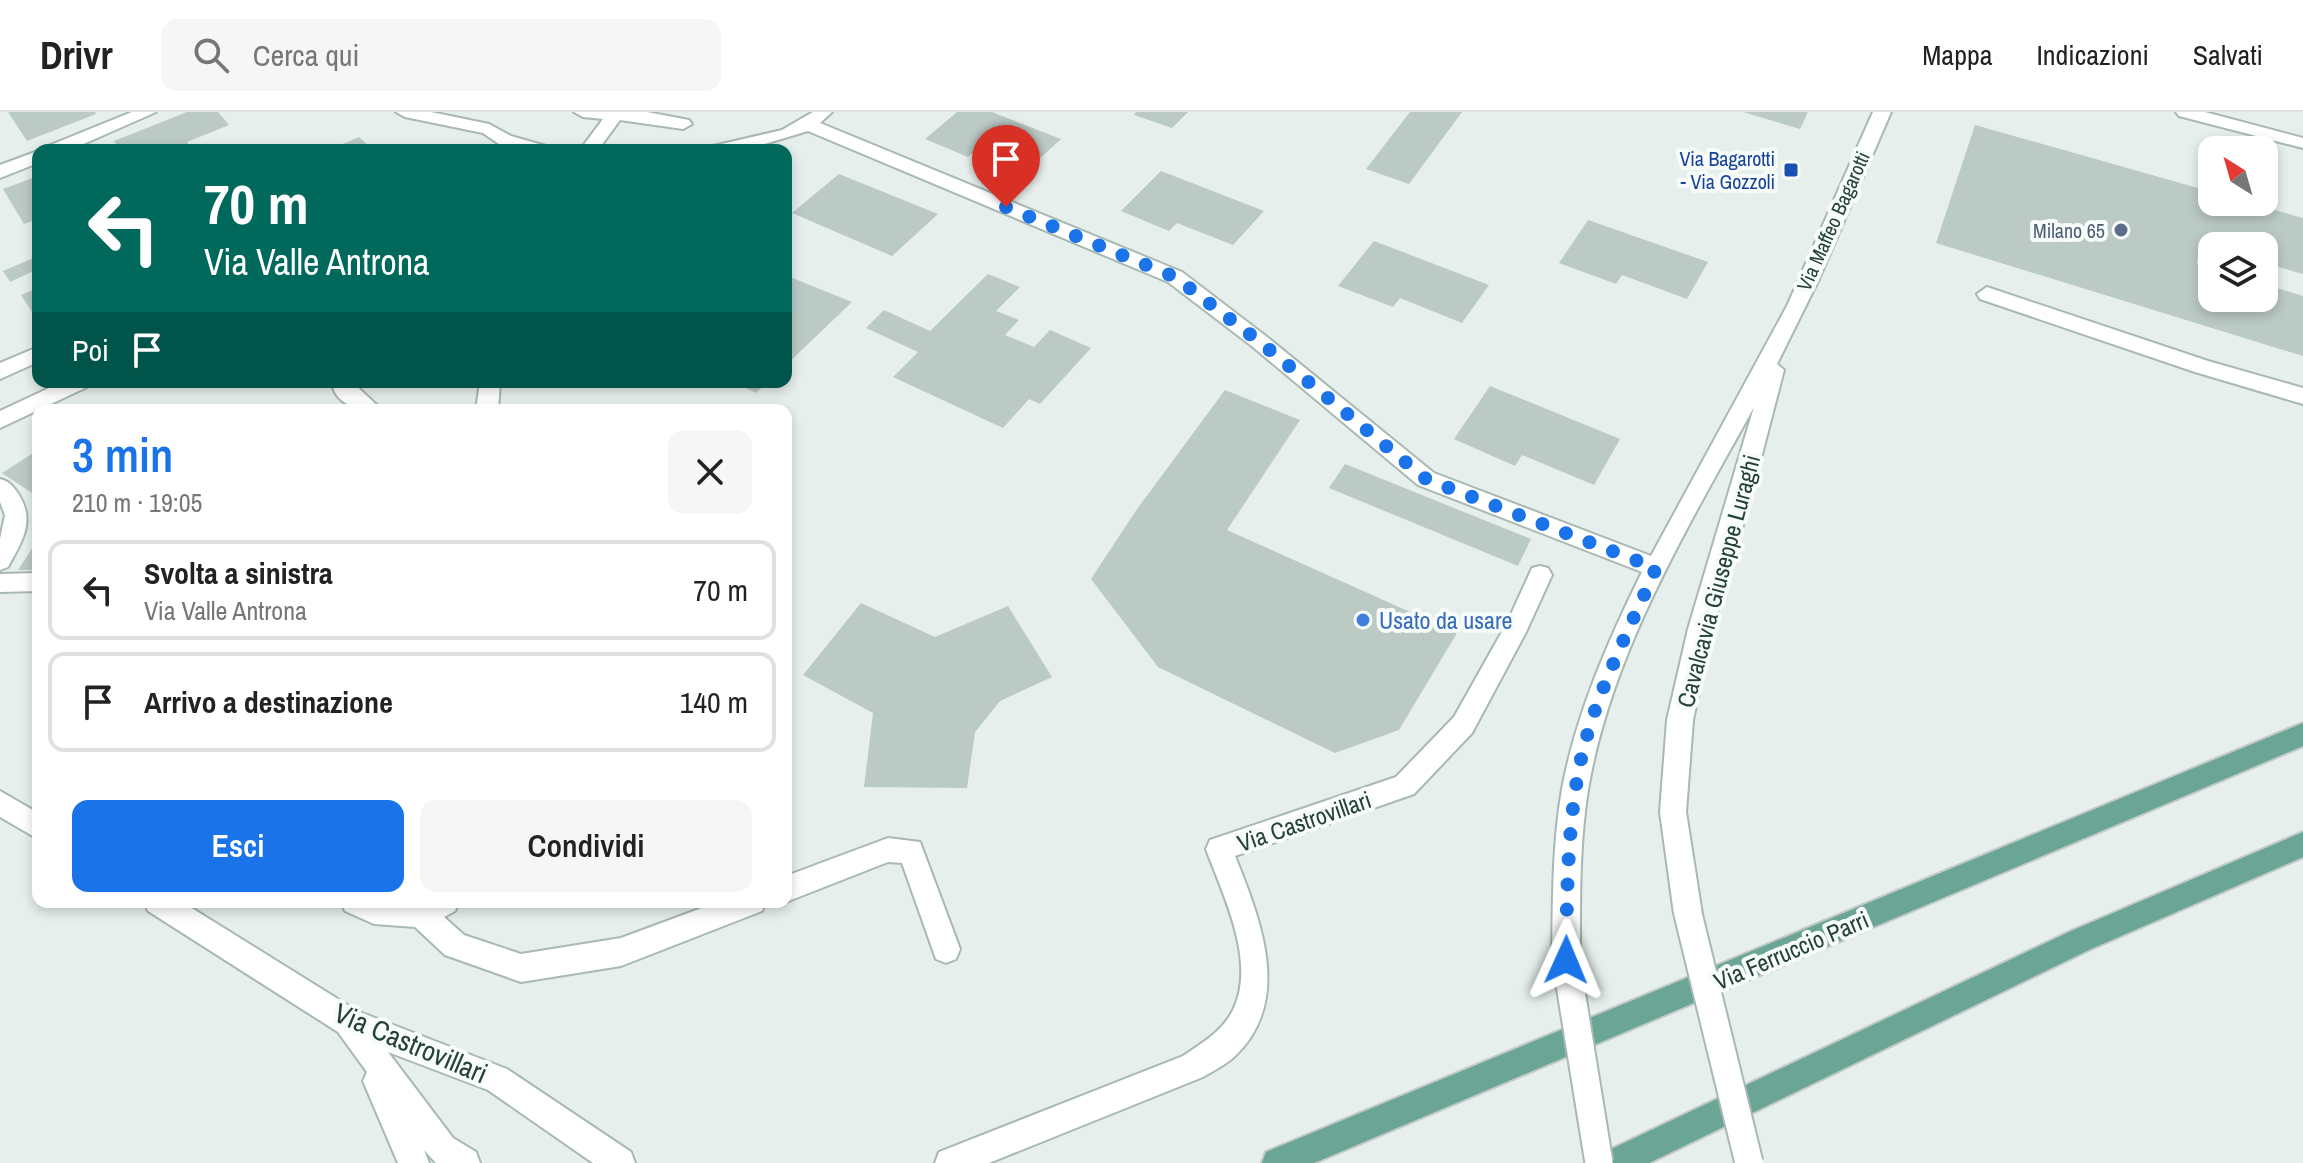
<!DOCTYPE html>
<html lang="it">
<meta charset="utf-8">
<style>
body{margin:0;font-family:"Archivo Narrow",sans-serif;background:#f6f6f6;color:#222;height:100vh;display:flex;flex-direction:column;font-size:30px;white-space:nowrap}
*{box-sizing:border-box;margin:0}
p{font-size:26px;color:#767676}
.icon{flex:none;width:44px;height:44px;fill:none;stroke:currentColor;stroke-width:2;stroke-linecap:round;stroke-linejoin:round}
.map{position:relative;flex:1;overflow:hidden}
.drawer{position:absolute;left:32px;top:292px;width:760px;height:504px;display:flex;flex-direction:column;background:#fff;border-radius:16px;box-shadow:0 4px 12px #0003}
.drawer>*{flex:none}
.top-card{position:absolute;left:32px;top:32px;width:760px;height:244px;border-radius:16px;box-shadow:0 4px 12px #0003;background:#00695c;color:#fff;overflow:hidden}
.needle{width:52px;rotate:323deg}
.buttons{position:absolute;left:2198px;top:24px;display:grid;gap:16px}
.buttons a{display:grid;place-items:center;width:80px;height:80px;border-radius:16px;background:#fff;box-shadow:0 4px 12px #0003;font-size:40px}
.pin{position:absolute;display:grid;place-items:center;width:68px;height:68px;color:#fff;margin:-82px -34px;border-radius:50% 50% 50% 0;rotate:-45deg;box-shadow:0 0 8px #0007}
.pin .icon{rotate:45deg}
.me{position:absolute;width:88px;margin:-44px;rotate:1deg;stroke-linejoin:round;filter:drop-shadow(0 0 6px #0008)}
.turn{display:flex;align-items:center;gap:28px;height:168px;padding:0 40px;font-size:36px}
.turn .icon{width:104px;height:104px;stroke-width:2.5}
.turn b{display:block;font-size:56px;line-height:68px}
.then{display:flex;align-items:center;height:76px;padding:0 40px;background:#0003;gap:16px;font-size:30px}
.round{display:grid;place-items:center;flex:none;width:84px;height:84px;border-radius:16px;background:#f6f6f6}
.overview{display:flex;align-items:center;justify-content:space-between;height:136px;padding:0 40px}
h1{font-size:48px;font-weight:600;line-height:60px;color:#1a73e8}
.button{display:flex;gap:16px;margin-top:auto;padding:16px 40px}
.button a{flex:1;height:92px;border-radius:16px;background:#1a73e8;color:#fff;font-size:32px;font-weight:600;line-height:92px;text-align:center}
.button a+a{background:#f6f6f6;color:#222}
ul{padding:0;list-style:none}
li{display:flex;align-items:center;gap:24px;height:100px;margin:0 16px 12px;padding:0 24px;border:4px solid #e0e0e0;border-radius:16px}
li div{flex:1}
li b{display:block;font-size:30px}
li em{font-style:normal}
header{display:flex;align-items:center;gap:48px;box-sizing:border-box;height:112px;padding:0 40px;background:#fff;border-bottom:2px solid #e0e0e0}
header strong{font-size:38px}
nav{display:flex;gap:44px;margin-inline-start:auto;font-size:28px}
.search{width:560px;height:72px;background:#f6f6f6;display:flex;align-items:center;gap:20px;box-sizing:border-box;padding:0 28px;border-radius:16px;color:#767676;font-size:30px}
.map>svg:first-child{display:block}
.building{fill:#bbcac4}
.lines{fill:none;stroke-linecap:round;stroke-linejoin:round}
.minor-casing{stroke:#a8b8b2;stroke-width:4}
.major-casing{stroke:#c2cac8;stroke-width:4}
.minor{fill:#fff;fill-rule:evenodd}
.major{fill:#6aa596;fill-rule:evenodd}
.minor-bridge-casing{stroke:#a8b8b2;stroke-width:31;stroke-linecap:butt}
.minor-bridge{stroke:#fff;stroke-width:27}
.route{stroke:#1a73e8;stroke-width:14;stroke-dasharray:0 25.2}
.transit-dot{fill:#1a4fb4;stroke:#f7fbf9;stroke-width:3}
.service-dot{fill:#5c6f8a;stroke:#f7fbf9;stroke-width:3}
.shop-dot{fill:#3f7fe0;stroke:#f7fbf9;stroke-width:3}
.labels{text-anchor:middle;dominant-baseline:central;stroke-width:8;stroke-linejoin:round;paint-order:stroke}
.far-transit-label{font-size:20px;fill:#164399;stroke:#f7fbf9;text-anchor:end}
.far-street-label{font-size:20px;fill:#24423a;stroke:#f7fbf9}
.far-service-label{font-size:20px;fill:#4e5e75;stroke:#f7fbf9;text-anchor:end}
.street-label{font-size:24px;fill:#24423a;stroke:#f7fbf9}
.shop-label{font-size:24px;fill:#366cbe;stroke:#f7fbf9;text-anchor:start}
.near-street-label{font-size:28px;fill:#24423a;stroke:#f7fbf9}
</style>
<header>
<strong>Drivr</strong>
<div class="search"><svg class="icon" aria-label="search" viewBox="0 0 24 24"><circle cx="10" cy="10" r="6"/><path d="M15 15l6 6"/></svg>Cerca qui</div>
<nav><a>Mappa</a><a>Indicazioni</a><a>Salvati</a></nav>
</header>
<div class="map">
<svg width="2303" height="1051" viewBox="0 0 2303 1051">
<rect width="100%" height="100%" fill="#e6efeb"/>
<!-- building -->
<g class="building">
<polygon points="8,0 95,0 96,2 27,29"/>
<polygon points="187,0 218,0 229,13 187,30 191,36 185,38 121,38 114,29"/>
<polygon points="957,0 992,0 1061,27 1027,58 977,37 968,45 925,27"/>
<polygon points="1136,0 1188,0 1172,16 1134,3"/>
<polygon points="1410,0 1462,0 1409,72 1366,57"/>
<polygon points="1743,0 1808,0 1800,17"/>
<polygon points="1975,13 2212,80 2212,90 2247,90 2303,106 2303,162 2264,151 2264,134 2212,135 2200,132 2197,152 2212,157 2212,186 2264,186 2264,172 2303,184 2303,244 1936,131"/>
<polygon points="359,25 373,38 329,38"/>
<polygon points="1161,59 1264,99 1233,133 1177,111 1169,119 1121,99"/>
<polygon points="839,62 938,102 892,144 792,101"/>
<polygon points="38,64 38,107 24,112 3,77"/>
<polygon points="1588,108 1708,150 1687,187 1622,163 1616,172 1559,151"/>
<polygon points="1374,129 1489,173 1462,211 1400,186 1393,195 1338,174"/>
<polygon points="38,144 38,157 10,170 3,159"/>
<polygon points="988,162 1020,175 996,199 1019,208 1005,223 1034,235 1050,218 1091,236 1040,292 1029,287 1003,316 893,265 918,240 866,216 884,198 930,219"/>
<polygon points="790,165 852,190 786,253 786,169"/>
<polygon points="38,176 38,209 21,183"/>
<polygon points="733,270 768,270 756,281"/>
<polygon points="1490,274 1620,327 1594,373 1522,343 1515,354 1454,327"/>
<polygon points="1225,278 1300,308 1227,418 1457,521 1399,618 1335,641 1158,555 1091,467 1135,400"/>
<polygon points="38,338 38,385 2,361"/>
<polygon points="1345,352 1531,427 1518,454 1329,376"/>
<polygon points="38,427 38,458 18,458"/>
<polygon points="861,491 935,525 1008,494 1052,565 1000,589 975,620 967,676 864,675 873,601 803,563"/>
</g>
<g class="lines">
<!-- minor casing -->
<g class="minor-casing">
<g id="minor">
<polygon points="132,0 156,0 70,38 45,38 48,34"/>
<polygon points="396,0 431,0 489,12 511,24 546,34 549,38 520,38 499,32 483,21 405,5"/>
<polygon points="574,0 647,0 689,8 692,12 683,17 620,8 598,38 580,38 603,7 583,5"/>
<path d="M 813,0 L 832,0 L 820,11 L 1182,160 L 1267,225 L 1434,361 L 1651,444 L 1787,194 L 1873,0 L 1891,0 L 1819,167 L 1777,252 L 1784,258 L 1747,400 L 1712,517 L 1693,608 L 1686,700 L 1702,802 L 1698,811 L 1688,815 L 1678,811 L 1674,802 L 1660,700 L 1667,608 L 1688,517 L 1754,295 C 1688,415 1611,541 1588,678 C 1579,734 1580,791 1580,848 L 1576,858 L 1566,862 L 1556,858 L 1552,848 C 1553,791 1552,734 1562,677 C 1576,602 1608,529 1642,460 L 1418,373 L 1253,235 L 1168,170 L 808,19 L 745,38 L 710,38 L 713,34 L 782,18 Z"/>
<polygon points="2176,0 2205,0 2303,26 2303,36 2179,4"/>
<polygon points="38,39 38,51 0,66 0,53"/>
<polygon points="1987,175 2208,249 2303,276 2303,292 2195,260 1980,187 1977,182"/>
<polygon points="38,235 38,250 0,267 0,251"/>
<polygon points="62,270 90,270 87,275 0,316 0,299"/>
<path d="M 332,270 L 352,270 L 382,298 C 361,298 335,295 332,270 Z"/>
<polygon points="480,270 500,270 498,298 476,298"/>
<path d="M 0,367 C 9,369 14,375 19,383 C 36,410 21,431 8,455 L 0,458 L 0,427 L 5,403 L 0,390 Z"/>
<path d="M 1540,454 L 1548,456 L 1552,463 L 1526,520 L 1472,621 L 1414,682 L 1235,744 C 1260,807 1294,889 1234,945 C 1225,953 1213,959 1203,965 L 989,1051 L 935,1051 L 939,1040 L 1183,944 C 1202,931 1223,919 1233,898 C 1257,850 1223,783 1206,737 L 1210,728 L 1396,665 L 1454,605 L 1508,509 L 1532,456 Z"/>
<polygon points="38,461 38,479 0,480 0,462"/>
<polygon points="0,679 38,701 38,727 0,705"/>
<polygon points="888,726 920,730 960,837 956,847 946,851 936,847 902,751 888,750 786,790 786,764"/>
<polygon points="144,790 182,790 357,899 507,957 631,1040 635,1051 593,1051 488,978 388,940 453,1026 476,1040 480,1051 436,1051 424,1038 429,1051 398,1051 363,969 367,960 338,920 148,799"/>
<polygon points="341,790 459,790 455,799 444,805 464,823 521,842 621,826 718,790 766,790 762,799 621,854 521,870 445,843 415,815 374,812 345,799"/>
</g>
</g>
<!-- major casing -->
<g class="major-casing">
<g id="major">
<polygon points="2303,611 2303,634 1314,1051 1262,1051 1266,1040"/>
<polygon points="2303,720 2303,745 2091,837 1649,1051 1601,1051 1605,1040 2071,819"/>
</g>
</g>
<!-- minor -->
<use href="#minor" class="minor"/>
<!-- major -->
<use href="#major" class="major"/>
<!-- minor-bridge casing -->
<g class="minor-bridge-casing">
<g id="minor-bridge">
<polyline points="1688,802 1749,1051"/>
<polyline points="1566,848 1599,1051"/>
</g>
</g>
<!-- minor-bridge -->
<use href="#minor-bridge" class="minor-bridge"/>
</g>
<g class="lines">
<!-- route -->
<path class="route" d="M 1006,95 L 1175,165 L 1260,230 L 1426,367 L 1656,456 C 1628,521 1592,588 1579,657 C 1567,720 1567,784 1566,848"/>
</g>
<!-- markers -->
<rect class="transit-dot" x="1783" y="50" width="16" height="16" rx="4"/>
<circle class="service-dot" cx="2121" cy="118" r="8"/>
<circle class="shop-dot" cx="1363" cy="508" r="8"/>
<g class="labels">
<!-- far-transit labels -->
<g class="far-transit-label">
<text x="1775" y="46">Via Bagarotti<tspan x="1775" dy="23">- Via Gozzoli</tspan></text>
</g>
<!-- far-street labels -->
<g class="far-street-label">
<text transform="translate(1833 109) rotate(-66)">Via Maffeo Bagarotti</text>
</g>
<!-- far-service labels -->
<g class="far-service-label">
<text x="2105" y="118">Milano 65</text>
</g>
<!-- street labels -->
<g class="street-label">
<text transform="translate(1718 469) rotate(-75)">Cavalcavia Giuseppe Luraghi</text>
<text transform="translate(1304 709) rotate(-19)">Via Castrovillari</text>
<text transform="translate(1791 838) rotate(-23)">Via Ferruccio Parri</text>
</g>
<!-- shop labels -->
<g class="shop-label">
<text x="1379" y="508">Usato da usare</text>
</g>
<!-- near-street labels -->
<g class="near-street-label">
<text transform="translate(411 931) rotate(23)">Via Castrovillari</text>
</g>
</g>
</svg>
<div class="buttons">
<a><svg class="needle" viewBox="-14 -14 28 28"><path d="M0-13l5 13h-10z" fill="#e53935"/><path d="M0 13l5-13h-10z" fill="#767676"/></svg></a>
<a><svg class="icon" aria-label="layers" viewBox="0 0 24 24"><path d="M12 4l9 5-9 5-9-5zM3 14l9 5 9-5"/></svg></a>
</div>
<div class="pin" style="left:1006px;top:95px;background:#d93025"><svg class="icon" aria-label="arrive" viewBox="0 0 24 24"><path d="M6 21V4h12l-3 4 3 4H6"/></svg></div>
<svg class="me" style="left:1566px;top:848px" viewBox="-20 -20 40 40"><path d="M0-17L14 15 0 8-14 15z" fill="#1a73e8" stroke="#fff" stroke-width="4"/></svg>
<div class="top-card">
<div class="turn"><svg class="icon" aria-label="left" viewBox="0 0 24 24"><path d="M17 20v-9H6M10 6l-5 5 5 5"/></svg><div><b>70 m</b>Via Valle Antrona</div></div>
<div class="then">Poi<svg class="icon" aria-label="arrive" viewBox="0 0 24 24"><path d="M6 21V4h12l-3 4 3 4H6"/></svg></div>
</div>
<section class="drawer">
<div class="overview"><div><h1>3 min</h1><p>210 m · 19:05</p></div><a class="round"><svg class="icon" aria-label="close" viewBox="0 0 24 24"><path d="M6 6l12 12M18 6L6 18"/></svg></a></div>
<ul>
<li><svg class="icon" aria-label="left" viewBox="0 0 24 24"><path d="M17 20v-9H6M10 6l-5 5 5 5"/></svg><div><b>Svolta a sinistra</b><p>Via Valle Antrona</p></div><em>70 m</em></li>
<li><svg class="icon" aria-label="arrive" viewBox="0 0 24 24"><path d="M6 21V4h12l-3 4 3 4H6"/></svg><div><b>Arrivo a destinazione</b></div><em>140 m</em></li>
</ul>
<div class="button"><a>Esci</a><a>Condividi</a></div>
</section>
</div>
